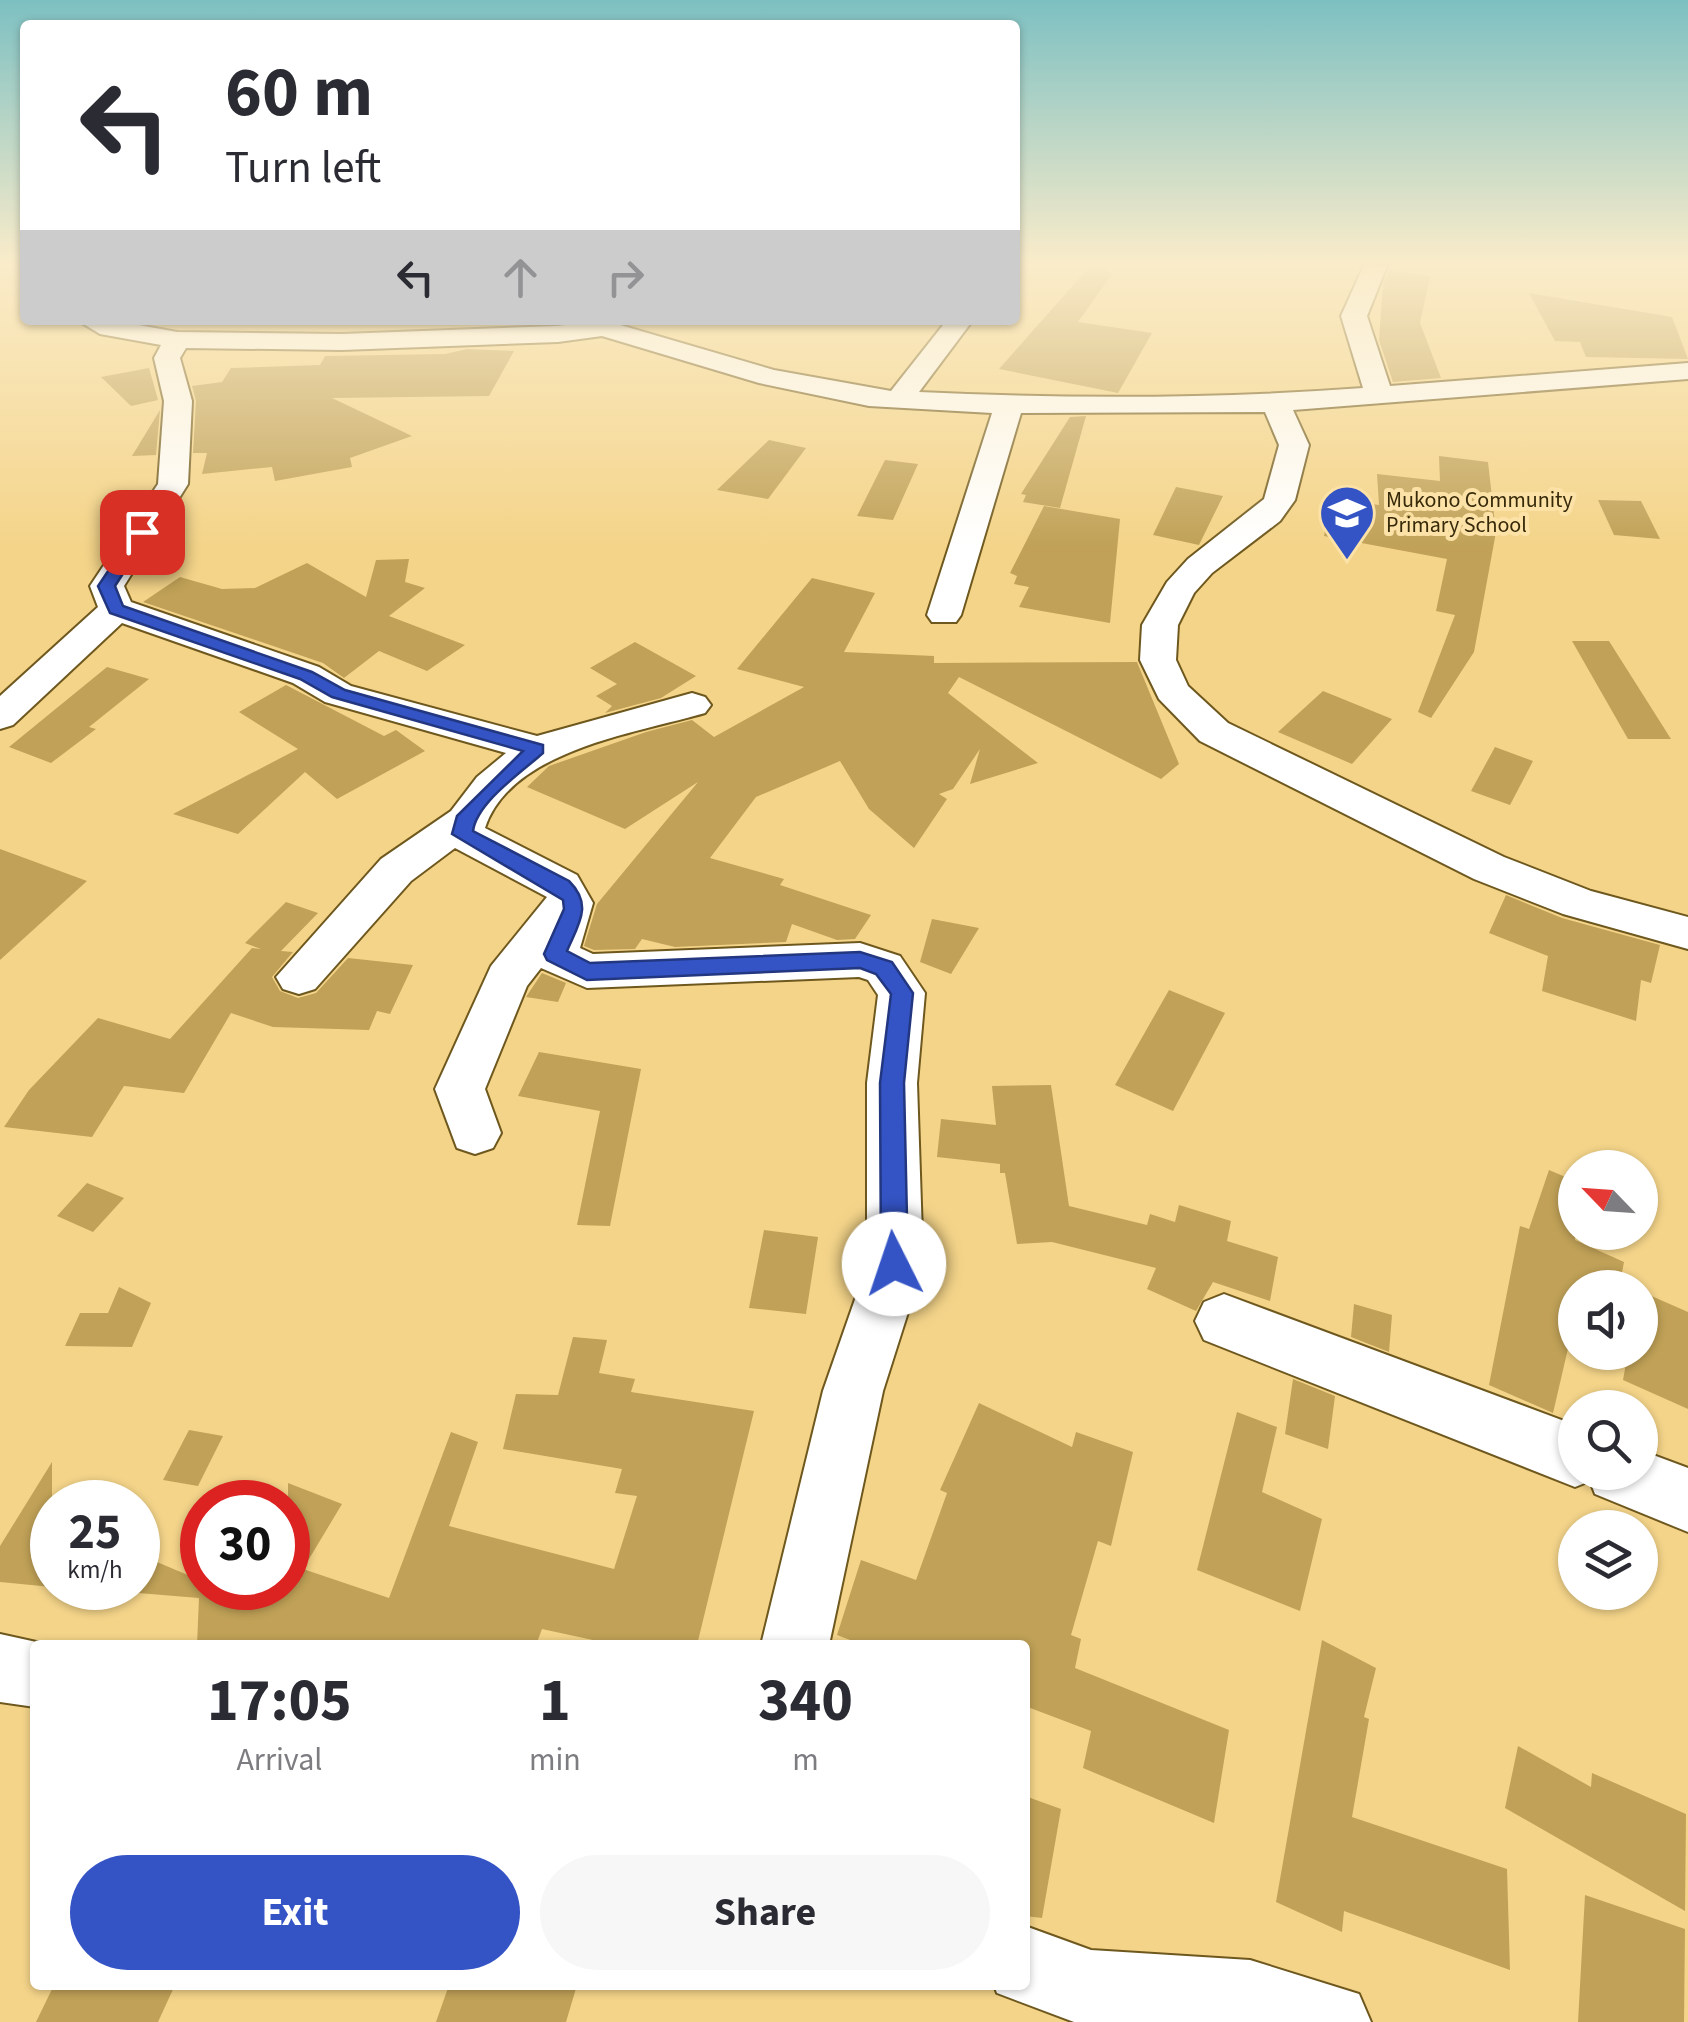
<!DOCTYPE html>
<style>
body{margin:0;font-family:"Source Sans 3",sans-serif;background:#f7f7f7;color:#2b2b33;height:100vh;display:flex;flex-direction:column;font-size:38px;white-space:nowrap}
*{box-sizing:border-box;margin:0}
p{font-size:32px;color:#7c7c81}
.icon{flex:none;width:55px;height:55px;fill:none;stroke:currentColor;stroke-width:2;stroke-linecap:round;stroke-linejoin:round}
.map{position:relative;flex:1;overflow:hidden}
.side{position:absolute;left:30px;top:1640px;width:1000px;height:350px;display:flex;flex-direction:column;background:#fff;border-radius:10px;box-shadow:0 2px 8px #0004}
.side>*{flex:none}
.hud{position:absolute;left:20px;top:20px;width:1000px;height:305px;border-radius:10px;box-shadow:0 2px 8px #0004;background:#fff;color:#2b2b33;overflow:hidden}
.needle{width:65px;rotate:295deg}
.fabs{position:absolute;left:1558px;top:1150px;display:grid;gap:20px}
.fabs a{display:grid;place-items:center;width:100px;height:100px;border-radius:50%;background:#fff;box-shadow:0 2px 8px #0004;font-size:50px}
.speed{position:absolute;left:30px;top:1480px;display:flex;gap:20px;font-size:50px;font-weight:700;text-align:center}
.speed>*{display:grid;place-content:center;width:130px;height:130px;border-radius:50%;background:#fff;box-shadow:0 2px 8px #0004;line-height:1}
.speed small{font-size:25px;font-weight:400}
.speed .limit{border:15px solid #d22;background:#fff;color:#111}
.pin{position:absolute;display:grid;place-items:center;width:85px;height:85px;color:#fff;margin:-42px;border-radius:20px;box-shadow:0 5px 15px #0006}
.me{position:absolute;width:110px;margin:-55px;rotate:356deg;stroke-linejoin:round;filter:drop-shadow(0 0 8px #0008)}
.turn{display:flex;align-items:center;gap:35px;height:210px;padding:0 40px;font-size:45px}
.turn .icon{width:130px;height:130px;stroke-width:2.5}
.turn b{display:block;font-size:70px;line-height:85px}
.lanes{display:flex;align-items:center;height:95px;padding:0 40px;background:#0003;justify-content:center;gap:50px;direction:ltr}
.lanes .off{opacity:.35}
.eta{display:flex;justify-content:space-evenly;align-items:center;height:170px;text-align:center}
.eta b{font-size:60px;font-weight:700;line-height:70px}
.primary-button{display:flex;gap:20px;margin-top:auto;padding:20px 40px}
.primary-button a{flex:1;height:115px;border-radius:60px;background:#3454c5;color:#fff;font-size:40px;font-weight:700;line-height:115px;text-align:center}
.primary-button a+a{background:#f7f7f7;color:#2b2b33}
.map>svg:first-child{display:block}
.building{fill:#c0a157}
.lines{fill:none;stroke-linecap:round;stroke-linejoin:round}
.minor-casing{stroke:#6e581e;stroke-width:4}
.minor{fill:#fff;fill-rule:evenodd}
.route{fill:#3454c5;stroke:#223780;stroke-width:2.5}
.labels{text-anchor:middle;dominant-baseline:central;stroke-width:8;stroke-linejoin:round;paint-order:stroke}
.far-poi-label{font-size:22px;fill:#372a0a;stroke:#fce2a7;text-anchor:start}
</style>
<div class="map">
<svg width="1688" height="2022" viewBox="0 0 1688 2022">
<rect width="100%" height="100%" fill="#f4d489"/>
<!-- building -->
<g class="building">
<polygon points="1091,265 1100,265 1112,274 1078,322 1152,333 1118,393 999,369"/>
<polygon points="1389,270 1430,277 1420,323 1441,378 1393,382 1379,340 1383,285"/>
<polygon points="1529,293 1672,317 1688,359 1586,357 1580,342 1555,341"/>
<polygon points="467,349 514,351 489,396 332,398 412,436 350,458 352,467 275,481 272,467 202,474 207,453 193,453 196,401 192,386 222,382 231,368 320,365 325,356 445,354"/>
<polygon points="149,368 158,400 131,406 101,377"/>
<polygon points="160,410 156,455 132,456"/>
<polygon points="1086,416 1060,508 1023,502 1026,495 1021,494 1070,417"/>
<polygon points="769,440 806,448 768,499 717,490"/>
<polygon points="1439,456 1488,462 1496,532 1474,652 1431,718 1418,712 1455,615 1436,611 1447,559 1324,536 1331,498 1379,505 1377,474 1440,481"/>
<polygon points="885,460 918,464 893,520 857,516"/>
<polygon points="1176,487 1223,496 1199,545 1153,535"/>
<polygon points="1598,500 1641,501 1660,539 1614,535"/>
<polygon points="1044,506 1120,519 1110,623 1019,607 1029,587 1014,584 1017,576 1010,573"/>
<polygon points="409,559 405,582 425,588 389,616 465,645 427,671 379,651 344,678 323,663 143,602 180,577 222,589 255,588 307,563 366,597 376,560"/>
<polygon points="812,578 875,593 844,652 934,656 934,663 1137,662 1179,764 1161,779 959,677 948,693 1038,763 970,784 980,749 953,789 939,794 947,799 914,848 869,809 840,761 756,797 710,858 784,879 780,885 871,915 855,939 837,940 792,924 786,942 675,947 642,939 635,949 594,950 584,946 597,904 698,782 625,829 527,787 549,766 646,732 692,720 714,737 804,687 737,669"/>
<polygon points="1572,641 1609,641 1671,739 1628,739"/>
<polygon points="635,642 696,676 661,698 605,713 612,706 596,696 617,684 590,668"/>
<polygon points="107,667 149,679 89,727 96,729 51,763 9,747"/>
<polygon points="286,685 384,736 396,730 425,751 337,799 305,772 238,834 173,814 298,749 239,712"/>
<polygon points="1323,691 1392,719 1352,764 1278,732"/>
<polygon points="1495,747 1533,761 1510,805 1471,791"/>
<polygon points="0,849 87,881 0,960"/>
<polygon points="1506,895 1562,918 1660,945 1651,983 1641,980 1636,1021 1542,991 1548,956 1489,933"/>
<polygon points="286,902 318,913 281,951 293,952 272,977 280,991 298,998 316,993 348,958 413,965 390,1014 377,1011 369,1030 273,1027 231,1013 184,1093 124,1086 92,1137 4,1127 29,1090 98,1018 170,1039 252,948 261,949 245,943"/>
<polygon points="932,919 979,928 951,974 920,962"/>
<polygon points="542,973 566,983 558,1002 526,997"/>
<polygon points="1169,990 1225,1013 1173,1111 1115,1085"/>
<polygon points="539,1052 641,1069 610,1226 577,1225 600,1111 518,1096"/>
<polygon points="1051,1085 1069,1206 1147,1225 1150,1214 1175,1222 1179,1205 1231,1221 1227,1241 1278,1257 1270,1301 1213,1282 1196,1311 1147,1289 1156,1268 1052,1242 1017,1244 1005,1173 1000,1173 1000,1164 937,1157 941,1119 996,1125 992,1086"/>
<polygon points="1549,1170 1575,1181 1575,1240 1624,1262 1619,1288 1575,1288 1575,1342 1570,1340 1553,1413 1489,1385 1520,1226 1529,1229"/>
<polygon points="87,1183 124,1198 93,1232 57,1216"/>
<polygon points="764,1230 818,1237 806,1314 749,1308"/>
<polygon points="119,1287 151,1303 132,1347 65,1346 80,1313 108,1313"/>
<polygon points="1640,1291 1688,1312 1688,1409 1623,1380 1628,1352 1640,1352"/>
<polygon points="1354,1304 1392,1315 1389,1352 1351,1337"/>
<polygon points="573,1337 607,1340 599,1373 635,1379 631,1392 754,1411 697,1645 616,1645 542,1629 536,1645 197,1645 199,1598 138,1593 138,1554 202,1581 202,1588 288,1588 288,1483 342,1504 303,1569 389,1598 451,1432 478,1442 449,1526 614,1569 637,1496 615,1493 622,1469 503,1449 516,1394 558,1395"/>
<polygon points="1293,1379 1335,1396 1328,1449 1285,1434"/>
<polygon points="979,1403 1072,1447 1076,1432 1133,1452 1111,1546 1098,1541 1071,1635 1081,1639 1075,1668 1229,1730 1214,1823 1083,1768 1091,1731 1025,1706 1025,1645 863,1645 837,1635 861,1560 916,1580 947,1493 940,1490"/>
<polygon points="1237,1412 1277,1427 1262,1492 1322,1519 1300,1611 1197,1570"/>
<polygon points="189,1430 223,1436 198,1486 163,1480"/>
<polygon points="52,1462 52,1587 0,1582 0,1546"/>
<polygon points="1322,1640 1376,1668 1364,1717 1369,1719 1352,1817 1507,1869 1510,1970 1344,1911 1342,1932 1276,1902"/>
<polygon points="1518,1746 1591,1787 1592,1773 1686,1814 1685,1911 1505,1808"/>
<polygon points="1025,1796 1061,1809 1042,1918 1025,1916"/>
<polygon points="1585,1895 1685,1929 1684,2022 1578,2022"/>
<polygon points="54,1985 175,1985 158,2022 36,2022"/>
<polygon points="449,1985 577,1985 566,2022 436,2022"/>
</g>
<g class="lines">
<!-- minor casing -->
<g class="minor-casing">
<g id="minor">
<path d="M 1364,265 L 1387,266 L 1367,316 L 1390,386 L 1688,363 L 1688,379 L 1293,410 L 1309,445 L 1295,500 L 1280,521 L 1212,573 L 1194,593 L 1178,625 L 1176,660 L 1188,686 L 1228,723 L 1504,857 L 1591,891 L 1688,917 L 1688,949 L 1563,914 L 1474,879 L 1200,741 L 1159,699 L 1140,660 L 1142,625 L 1167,582 L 1188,559 L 1264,499 L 1279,445 L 1265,412 L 1021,413 L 961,615 L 956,622 L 932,622 L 927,615 L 992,413 L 869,406 L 759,383 L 602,336 L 558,342 L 342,350 L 186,348 L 180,358 L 192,401 L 188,484 L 124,586 L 131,602 L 319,667 L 351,686 L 537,736 L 692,693 L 705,697 L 711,705 L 705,713 C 637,733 510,750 485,828 L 577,875 L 593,903 L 580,948 L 593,954 L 860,943 L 900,956 L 925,993 L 917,1083 L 923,1265 L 883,1391 L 829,1645 L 761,1645 L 823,1391 L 867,1265 L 867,1083 L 878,995 L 868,980 L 859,977 L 587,988 L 541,968 L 527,986 L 485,1089 L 501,1133 L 493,1148 L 475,1154 L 457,1148 L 435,1089 L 491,966 L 547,897 L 455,848 L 411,881 L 315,989 L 299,994 L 283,989 L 276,977 L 381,859 L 451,811 L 477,777 L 506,753 L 325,702 L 293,683 L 122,623 L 13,725 L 0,729 L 0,696 L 98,607 L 90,586 L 158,484 L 164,401 L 154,358 L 161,345 L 100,334 L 77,320 L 111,320 L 177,332 L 342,334 L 558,326 L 603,320 L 774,370 L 891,391 L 947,320 L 973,320 L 919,392 C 1067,399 1216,399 1363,388 L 1341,316 Z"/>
<polygon points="1224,1294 1575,1425 1575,1472 1640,1472 1640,1450 1688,1468 1688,1532 1595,1494 1590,1481 1575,1487 1204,1340 1195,1321 1204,1302"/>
<polygon points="0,1634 50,1645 35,1645 35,1707 0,1702"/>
<polygon points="1025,1926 1091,1950 1250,1960 1359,1994 1371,2022 1074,2022 997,1993 994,1985 1025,1985"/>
</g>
</g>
<!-- minor -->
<use href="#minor" class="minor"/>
</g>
<!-- sky -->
<linearGradient id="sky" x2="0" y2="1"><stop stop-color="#7dc0c2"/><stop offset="0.48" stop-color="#faecca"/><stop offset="1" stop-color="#faecca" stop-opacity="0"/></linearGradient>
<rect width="1688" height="548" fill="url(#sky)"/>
<!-- route -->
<path class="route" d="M 137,528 L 150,532 L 115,586 L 123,606 L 312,672 L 345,690 L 543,745 L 543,753 C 522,772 477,802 473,831 L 569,881 C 593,905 579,923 567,951 L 590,963 L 860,952 L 892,962 L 913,993 L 904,1083 L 908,1264 L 904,1273 L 885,1273 L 881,1264 L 880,1083 L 891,994 L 876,974 L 860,968 L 587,980 L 547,960 L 544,954 L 564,909 L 563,900 L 452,834 L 457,816 L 523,751 L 332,697 L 300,679 L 110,613 L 98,586 Z"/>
<!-- icons -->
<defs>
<g id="school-pin" transform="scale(2.875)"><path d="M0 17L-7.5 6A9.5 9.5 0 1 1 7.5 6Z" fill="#3454c5" stroke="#fce2a7"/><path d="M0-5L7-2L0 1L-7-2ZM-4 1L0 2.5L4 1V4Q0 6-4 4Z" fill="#fff"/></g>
</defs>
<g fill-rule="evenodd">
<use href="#school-pin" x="1347" y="513"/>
</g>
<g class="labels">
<!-- far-poi labels -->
<g class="far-poi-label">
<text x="1386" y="500">Mukono Community<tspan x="1386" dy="25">Primary School</tspan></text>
</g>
</g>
</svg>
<div class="fabs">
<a><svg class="needle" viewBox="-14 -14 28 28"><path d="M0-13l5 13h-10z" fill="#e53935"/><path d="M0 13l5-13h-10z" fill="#7c7c81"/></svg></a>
<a><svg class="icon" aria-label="sound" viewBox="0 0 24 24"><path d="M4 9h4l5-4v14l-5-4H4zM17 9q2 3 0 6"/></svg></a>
<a><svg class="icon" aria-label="search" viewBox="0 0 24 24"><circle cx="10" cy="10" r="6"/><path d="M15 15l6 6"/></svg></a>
<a><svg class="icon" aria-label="layers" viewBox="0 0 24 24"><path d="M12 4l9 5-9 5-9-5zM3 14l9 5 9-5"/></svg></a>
</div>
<div class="speed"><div>25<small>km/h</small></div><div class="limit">30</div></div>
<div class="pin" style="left:142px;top:532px;background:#d93025"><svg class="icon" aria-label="arrive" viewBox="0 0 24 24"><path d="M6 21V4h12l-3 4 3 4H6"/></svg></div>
<svg class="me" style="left:894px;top:1264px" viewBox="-20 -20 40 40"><circle r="19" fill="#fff"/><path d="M0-13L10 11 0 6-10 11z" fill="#3454c5"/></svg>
<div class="hud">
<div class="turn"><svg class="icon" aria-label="left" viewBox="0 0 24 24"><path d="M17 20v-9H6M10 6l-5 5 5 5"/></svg><div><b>60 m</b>Turn left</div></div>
<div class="lanes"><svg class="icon" aria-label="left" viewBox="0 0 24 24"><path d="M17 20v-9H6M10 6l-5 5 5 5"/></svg><svg class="icon off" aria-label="ahead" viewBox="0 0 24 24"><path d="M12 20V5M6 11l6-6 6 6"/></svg><svg class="icon off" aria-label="right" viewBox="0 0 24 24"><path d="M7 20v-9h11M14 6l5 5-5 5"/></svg></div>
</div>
<section class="side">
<div class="eta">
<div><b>17:05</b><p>Arrival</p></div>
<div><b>1</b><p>min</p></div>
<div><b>340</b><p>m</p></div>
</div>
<div class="primary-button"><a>Exit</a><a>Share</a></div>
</section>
</div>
